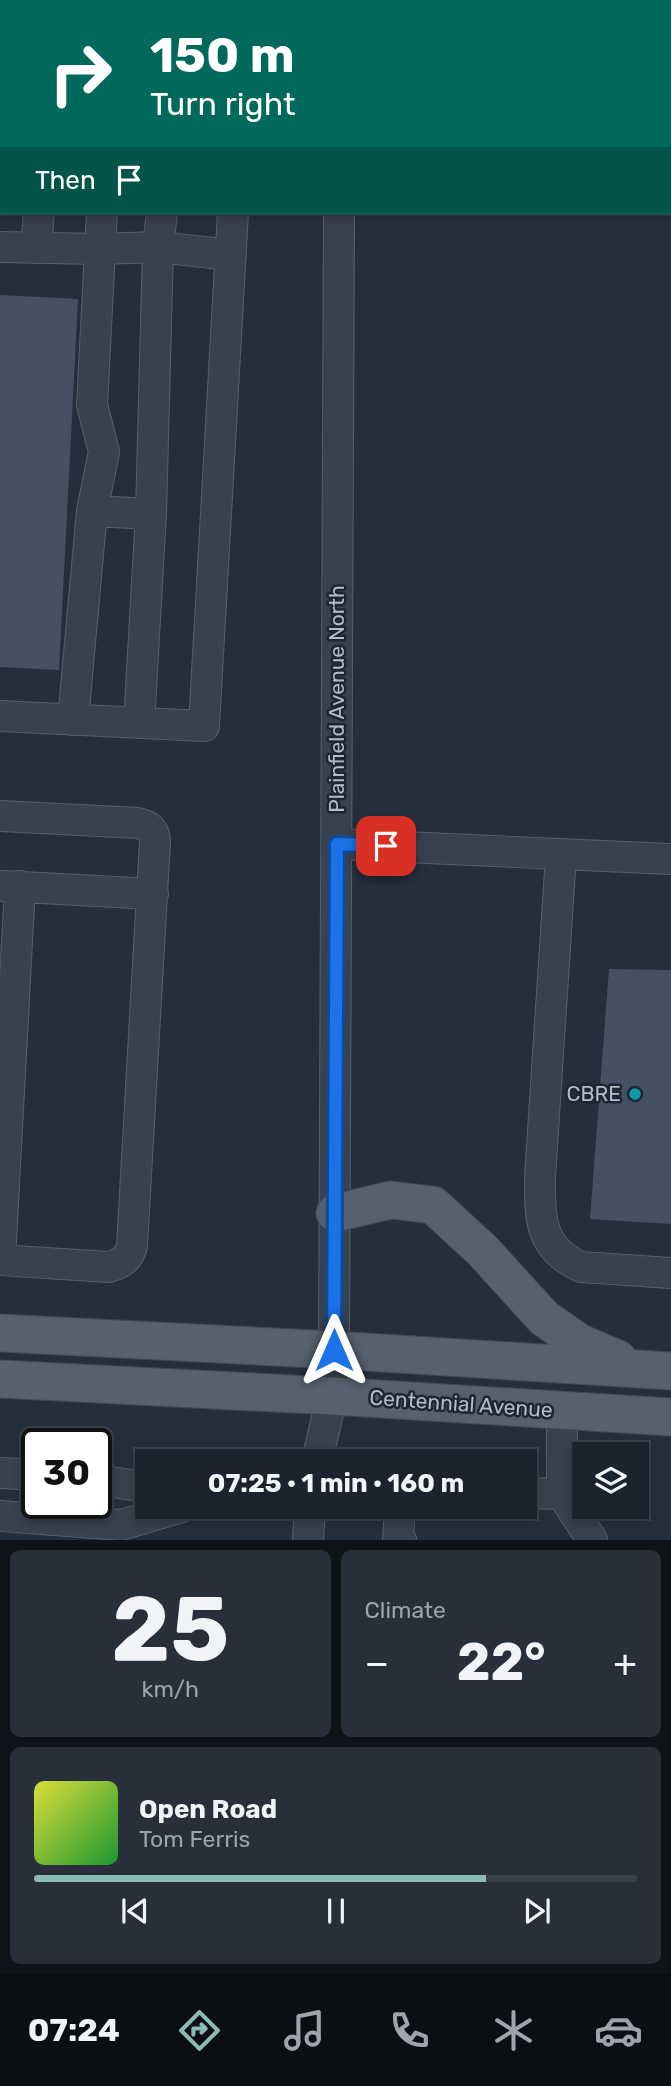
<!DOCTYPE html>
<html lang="en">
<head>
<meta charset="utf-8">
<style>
  :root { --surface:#1b232e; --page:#282f3a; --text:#f1f3f6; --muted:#a0a4aa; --line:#39404a; --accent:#8bbbb9 }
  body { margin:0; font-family:Rubik,sans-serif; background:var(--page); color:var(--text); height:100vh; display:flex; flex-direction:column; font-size:26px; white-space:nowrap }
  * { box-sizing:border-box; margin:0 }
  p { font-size:23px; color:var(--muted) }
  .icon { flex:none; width:38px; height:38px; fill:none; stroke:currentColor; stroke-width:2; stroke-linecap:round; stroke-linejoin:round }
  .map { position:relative; height:1540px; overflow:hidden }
  .details { display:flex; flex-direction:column; gap:10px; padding:10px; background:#0f1319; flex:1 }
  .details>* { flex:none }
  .hud { position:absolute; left:0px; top:0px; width:672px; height:214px; box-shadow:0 4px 10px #0003,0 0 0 2px var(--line); background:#00695c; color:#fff; overflow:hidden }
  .tools { position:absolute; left:572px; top:1442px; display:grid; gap:14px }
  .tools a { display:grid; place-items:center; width:77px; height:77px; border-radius:0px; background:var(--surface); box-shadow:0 4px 10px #0003,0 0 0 2px var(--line); font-size:35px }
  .speed { position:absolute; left:21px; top:1428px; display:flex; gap:14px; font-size:35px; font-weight:700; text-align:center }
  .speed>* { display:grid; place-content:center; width:91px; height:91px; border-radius:50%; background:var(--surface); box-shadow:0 4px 10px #0003,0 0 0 2px var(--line); line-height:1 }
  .speed .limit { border:4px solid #111; border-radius:10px; background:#fff; color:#111 }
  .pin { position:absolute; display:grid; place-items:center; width:60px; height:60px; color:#fff; margin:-30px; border-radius:14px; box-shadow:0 4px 10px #0006 }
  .me { position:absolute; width:77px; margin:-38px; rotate:0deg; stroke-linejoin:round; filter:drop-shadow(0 0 5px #0008) }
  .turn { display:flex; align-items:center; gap:24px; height:147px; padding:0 35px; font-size:32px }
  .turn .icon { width:91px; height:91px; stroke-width:2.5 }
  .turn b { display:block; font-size:49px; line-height:60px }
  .then { display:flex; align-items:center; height:66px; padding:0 35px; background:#0003; gap:14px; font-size:26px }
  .big { font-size:52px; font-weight:700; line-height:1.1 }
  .details .card { flex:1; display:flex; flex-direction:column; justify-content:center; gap:10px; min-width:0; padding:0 24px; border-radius:10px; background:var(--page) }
  .details .dial { align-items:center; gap:0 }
  .dial b { font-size:91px; line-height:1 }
  .song { display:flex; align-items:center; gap:21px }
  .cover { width:84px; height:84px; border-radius:10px; background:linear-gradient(135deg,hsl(60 70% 55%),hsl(130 70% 35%)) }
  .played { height:7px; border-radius:4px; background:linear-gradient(90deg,var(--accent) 75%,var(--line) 75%) }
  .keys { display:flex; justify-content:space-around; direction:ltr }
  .heat { display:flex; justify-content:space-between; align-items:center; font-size:38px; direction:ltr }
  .details .tiles { flex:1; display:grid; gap:10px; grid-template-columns:1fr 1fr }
  .card:last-child { grid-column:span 2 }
  .trip { position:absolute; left:135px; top:1449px; width:402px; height:70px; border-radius:0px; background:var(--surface); box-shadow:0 4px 10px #0003,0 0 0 2px var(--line); font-weight:700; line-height:70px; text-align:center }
  .tab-bar { display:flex; height:112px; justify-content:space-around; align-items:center; background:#0b0e12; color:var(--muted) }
  .tab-bar .icon { width:49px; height:49px }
  .tab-bar .selected { color:var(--accent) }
  .tab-bar b { font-size:32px; color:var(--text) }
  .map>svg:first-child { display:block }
</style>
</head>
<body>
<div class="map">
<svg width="671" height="1540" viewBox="0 0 671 1540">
  <rect width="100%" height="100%" fill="#242f3e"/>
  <path fill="#455162" d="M0,295L78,299L59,670L0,667Z
    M609,969L671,970V1224L590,1219Z"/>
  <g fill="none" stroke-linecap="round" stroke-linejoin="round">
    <g stroke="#565f6c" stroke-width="32">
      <path id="minor" d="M0,45H2
        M670,60H671
        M0,247L99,249L158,247L231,255
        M36,248L39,212
        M92,511L104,452L92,405L102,212
        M0,716L204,726L233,212
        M73,720L92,511L151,514
        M139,723L151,514L158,247L162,212
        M0,816L138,823C149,826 154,829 155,841L132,1246C128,1260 121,1264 108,1267L0,1260
        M337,844L671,859
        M561,855L540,1177C540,1218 539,1248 581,1267L671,1273
        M3,886L153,894
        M0,1259L20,886
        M562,1410V1494L592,1540
        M317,1461L332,1396L334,1350L339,212
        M0,1473L37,1475
        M96,1480L147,1487
        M525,1493L562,1494
        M400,1507L398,1540H401
        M0,1516L121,1525L182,1507
        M308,1540L310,1507"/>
    </g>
    <g stroke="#414a57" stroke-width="39">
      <path id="major" d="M335,1213L391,1200L433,1205L483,1251L544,1318L580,1343L618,1359
        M0,1333L334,1350L671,1371
        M0,1379L332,1396L671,1417"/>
    </g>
    <use href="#minor" stroke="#38414e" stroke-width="30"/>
    <use href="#major" stroke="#56606e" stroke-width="37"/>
  </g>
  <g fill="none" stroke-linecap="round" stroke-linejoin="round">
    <g stroke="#114b97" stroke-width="18">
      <path id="route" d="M334,1350L337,844L386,846"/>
    </g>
    <use href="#route" stroke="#1a73e8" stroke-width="12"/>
  </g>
  <circle fill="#0f9aa8" stroke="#1d2633" stroke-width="2.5" cx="635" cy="1094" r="7"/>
  <g text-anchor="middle" stroke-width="5" stroke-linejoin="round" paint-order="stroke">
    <g font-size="21" fill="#b4bcc9" stroke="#1d2633">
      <text transform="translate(337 699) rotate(-90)" y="7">Plainfield Avenue North</text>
      <text transform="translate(461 1404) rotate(4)" y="7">Centennial Avenue</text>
    </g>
    <g font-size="21" fill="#b4bcc9" stroke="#1d2633" text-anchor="end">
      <text x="621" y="1101">CBRE</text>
    </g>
  </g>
</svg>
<div class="tools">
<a><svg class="icon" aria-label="layers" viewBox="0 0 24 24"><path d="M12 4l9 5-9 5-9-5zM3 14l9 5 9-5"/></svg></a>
</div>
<div class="speed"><div class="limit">30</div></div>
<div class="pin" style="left:386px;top:846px;background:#d93025"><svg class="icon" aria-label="arrive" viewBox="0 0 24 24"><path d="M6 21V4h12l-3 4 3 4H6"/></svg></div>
<svg class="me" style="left:334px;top:1350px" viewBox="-20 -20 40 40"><path d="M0-17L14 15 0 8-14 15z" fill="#1a73e8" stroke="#fff" stroke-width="4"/></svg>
<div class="trip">07:25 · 1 min · 160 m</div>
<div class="hud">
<div class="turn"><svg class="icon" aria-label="right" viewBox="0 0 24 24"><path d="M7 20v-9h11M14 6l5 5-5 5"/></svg><div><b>150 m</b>Turn right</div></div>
<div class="then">Then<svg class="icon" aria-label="arrive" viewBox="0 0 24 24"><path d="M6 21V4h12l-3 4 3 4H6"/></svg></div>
</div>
</div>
<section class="details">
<div class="tiles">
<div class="card dial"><b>25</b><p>km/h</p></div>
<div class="card"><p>Climate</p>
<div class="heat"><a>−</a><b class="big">22°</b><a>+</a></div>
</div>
<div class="card">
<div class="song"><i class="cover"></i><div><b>Open Road</b><p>Tom Ferris</p></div></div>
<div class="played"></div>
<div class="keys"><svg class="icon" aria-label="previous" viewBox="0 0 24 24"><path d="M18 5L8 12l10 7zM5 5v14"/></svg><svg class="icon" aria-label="pause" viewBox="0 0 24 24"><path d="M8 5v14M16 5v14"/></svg><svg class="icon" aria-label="next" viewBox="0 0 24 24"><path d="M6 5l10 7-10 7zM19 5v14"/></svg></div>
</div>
</div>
</section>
<nav class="tab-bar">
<b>07:24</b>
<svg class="icon selected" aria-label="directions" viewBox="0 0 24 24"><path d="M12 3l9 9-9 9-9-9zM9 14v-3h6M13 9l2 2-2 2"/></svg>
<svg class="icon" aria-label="music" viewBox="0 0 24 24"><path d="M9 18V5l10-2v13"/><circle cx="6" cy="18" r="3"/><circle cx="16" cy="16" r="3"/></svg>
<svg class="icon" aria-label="phone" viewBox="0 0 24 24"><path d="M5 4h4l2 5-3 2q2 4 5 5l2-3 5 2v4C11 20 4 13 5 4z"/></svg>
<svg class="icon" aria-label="climate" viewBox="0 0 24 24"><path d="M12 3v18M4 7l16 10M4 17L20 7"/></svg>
<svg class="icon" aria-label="car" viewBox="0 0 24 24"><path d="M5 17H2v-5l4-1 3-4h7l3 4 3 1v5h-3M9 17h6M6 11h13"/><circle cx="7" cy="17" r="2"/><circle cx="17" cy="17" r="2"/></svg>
</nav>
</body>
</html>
